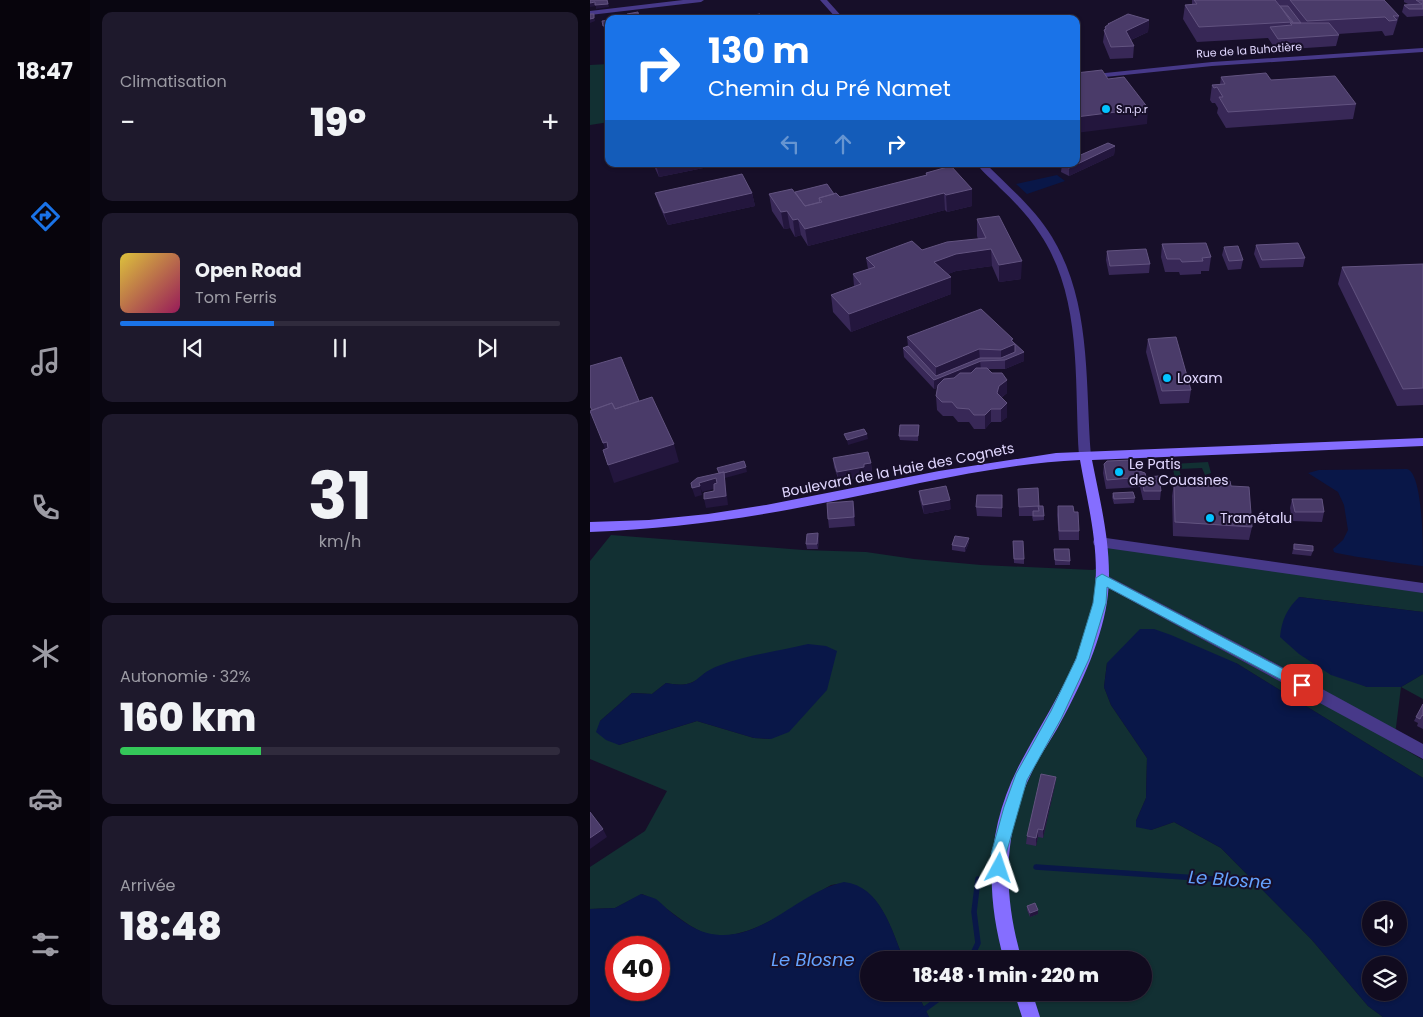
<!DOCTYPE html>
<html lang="fr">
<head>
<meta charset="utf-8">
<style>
  :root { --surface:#110b1f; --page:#1e192c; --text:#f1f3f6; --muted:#9c9ba4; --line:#302b3d; --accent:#1a73e8 }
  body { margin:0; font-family:Poppins,sans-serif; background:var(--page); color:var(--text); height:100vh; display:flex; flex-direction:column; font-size:19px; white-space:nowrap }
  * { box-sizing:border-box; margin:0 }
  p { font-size:16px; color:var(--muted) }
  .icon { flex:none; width:28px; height:28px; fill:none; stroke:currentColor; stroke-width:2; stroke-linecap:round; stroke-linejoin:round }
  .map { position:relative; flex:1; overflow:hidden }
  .details { display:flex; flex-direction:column; gap:12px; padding:12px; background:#090611; width:500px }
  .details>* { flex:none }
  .top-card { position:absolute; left:15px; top:15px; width:475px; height:152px; border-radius:10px; box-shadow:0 1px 4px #0004,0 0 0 1px var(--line); background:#1a73e8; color:#fff; overflow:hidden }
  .controls { position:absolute; left:772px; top:901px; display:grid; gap:10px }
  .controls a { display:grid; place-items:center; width:45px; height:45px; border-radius:50%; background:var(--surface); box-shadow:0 1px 4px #0004,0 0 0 1px var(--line); font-size:25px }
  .speed { position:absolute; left:15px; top:936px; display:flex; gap:10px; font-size:25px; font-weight:700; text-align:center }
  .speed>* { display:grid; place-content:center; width:65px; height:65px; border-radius:50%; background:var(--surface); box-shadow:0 1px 4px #0004,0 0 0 1px var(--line); line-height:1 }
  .speed .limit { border:8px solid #d22; background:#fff; color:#111 }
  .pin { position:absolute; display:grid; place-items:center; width:42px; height:42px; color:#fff; margin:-21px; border-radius:10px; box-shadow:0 2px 8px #0006 }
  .me { position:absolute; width:55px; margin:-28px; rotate:5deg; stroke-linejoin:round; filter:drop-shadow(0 0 4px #0008) }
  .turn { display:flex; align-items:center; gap:18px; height:105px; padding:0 20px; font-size:22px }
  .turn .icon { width:65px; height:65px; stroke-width:2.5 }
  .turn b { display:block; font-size:35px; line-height:42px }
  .lanes { display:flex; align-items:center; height:48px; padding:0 20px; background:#0003; justify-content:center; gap:25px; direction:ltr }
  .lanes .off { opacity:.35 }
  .big { font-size:38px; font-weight:800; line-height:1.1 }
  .details .tile { flex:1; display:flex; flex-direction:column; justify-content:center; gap:8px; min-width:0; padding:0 18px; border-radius:10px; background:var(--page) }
  .details .dial { align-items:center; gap:0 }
  .dial b { font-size:65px; line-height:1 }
  .song { display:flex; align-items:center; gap:15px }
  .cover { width:60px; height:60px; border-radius:8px; background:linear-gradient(135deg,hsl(50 70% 55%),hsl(330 70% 35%)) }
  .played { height:5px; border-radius:2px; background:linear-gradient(90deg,var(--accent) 35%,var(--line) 35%) }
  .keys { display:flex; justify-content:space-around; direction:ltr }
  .heat { display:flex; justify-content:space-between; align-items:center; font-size:28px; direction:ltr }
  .charge { height:8px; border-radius:4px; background:linear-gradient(90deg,#34c759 32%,var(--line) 0) }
  .trip { position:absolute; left:270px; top:951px; width:292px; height:50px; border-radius:25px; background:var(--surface); box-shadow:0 1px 4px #0004,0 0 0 1px var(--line); font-weight:800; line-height:50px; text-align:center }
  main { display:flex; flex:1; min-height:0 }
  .tabs { display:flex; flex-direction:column; width:90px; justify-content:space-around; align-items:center; background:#07040c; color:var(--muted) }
  .tabs .icon { width:35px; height:35px }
  .tabs .active { color:var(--accent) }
  .tabs b { font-size:22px; color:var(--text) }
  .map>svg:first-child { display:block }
</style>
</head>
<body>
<main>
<nav class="tabs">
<b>18:47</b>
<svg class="icon active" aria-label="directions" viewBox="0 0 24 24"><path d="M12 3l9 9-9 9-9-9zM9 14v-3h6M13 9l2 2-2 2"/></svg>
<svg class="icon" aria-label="music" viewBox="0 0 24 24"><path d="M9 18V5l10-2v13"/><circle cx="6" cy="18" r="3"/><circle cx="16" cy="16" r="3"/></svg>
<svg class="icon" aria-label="phone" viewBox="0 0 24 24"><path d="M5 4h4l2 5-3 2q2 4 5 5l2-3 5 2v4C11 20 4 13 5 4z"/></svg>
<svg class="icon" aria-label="climate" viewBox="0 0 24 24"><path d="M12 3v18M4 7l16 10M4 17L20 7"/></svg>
<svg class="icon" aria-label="car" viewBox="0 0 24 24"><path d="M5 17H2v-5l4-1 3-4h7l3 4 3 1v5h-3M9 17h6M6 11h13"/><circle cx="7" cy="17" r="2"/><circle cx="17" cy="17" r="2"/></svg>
<svg class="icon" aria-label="filters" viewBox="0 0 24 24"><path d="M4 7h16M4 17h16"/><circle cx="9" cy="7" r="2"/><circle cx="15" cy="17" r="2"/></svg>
</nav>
<section class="details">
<div class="tile"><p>Climatisation</p>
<div class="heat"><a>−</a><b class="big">19°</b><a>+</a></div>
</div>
<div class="tile">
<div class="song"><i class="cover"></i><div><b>Open Road</b><p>Tom Ferris</p></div></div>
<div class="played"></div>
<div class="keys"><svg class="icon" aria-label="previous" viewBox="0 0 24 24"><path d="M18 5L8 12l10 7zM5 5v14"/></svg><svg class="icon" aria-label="pause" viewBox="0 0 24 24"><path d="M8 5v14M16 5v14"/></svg><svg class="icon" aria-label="next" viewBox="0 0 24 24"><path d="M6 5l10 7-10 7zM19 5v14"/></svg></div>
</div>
<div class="tile dial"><b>31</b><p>km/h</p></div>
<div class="tile"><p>Autonomie · 32%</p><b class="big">160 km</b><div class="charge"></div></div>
<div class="tile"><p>Arrivée</p><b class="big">18:48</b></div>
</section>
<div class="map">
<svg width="833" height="1017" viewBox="0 0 833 1017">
  <rect width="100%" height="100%" fill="#170f29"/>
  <path fill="#123033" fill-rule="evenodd" d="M19,64V122L0,125V65Z
    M618,462L621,473L615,475L612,468L589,469L593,484H586L582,464Z
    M21,535L213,550L276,552L324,559L391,565L503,570L517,563L516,545L833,585V612L709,597L761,680L777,687H811L833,674V699L811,687L804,743L833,760V778L646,663H517L514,687L521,705L557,758L556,798L546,821L561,830L584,822L631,848L722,940L778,1006L793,1017H339L327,993L554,992V960H314C300,926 287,875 241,885C205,905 146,953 106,929C86,918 72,902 52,894L25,908L0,909V867L55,831L77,791L0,759V561ZM115,673L181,739L164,738L107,721L29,745L10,721L42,693L62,694L76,683C93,686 102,686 115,673Z"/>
  <path fill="#091748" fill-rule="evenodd" d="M467,175L475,181L437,194L426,184Z
    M817,469C833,473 833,546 833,566C823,565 749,555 744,552L743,549L753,540L758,530L754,505L748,492L718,473L729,470Z
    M709,597L833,612V674L811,687H777L741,675L709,654L690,637C692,619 697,609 709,597Z
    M550,629H564L581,635L646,663L833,778V1017H793L778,1006L722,940L631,848L584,822L561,830L546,827V821L556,798L557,758L521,705L514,687L517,663ZM781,910H809V938H781ZM781,965H809V992H781Z
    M218,644L236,646L247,651L237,690L199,732L181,739L164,738L107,721L29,745L16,740L6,732L10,721L42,693L62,694L76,683C111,689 102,676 128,666C156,655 189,651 218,644Z
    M254,882C291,886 302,931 314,960H279V992L327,993L339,1017H0V909L25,908L51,894C56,896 62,897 66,899C70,902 74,906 77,909C88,918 104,930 117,933C170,946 205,893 254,882ZM26,948H69V990H26Z"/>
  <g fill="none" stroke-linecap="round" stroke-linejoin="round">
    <path stroke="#091748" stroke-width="5.5" d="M446,867L667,882
      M380,960L388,943L384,912L388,879
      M324,1017L358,992"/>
    <path fill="#473989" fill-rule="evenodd" d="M93,0H114L111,2L0,15V11Z
      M230,0H237L254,19H247Z
      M833,48V52L622,66L486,80V76L622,62Z
      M387,164H396C419,187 445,209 462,237C502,303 495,382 501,456L499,459H491L489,456C484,382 493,298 450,234C439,217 425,202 410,188C403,180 393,173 387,164Z
      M509,537L833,583V593L509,547L504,545L503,542L504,539Z
      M512,573L668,654L833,744V759L507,582L505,578L507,574Z"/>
    <path fill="#856eff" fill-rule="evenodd" d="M833,438V446L502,460C511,506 524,555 517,602C510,646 488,691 467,729C459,743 449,757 442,772C412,833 413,896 432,960H414C394,888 397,824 433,758C460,708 493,660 503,603C512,556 498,506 490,460C403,464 317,487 233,503C155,519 79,529 0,532V522L59,520L118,514L176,505L349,471L466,453Z
      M424,992H442L450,1017H432Z"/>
  </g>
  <path fill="#382857" d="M602,0H794L809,16L803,35L795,36L792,31L748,34L749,35L746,46L686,50L678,38L607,42L593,19L595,5L602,4Z
    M814,0H833V16L817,17L812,12L814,5L818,4L814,2Z
    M559,20L558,32L541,40L544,46L543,58L520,59L513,42L515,27L518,25V24Z
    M631,77L681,80L766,104L763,119L636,128L627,113L628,108L625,103H622L620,100L622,85L630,84Z
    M525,146L524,155L479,176L471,172L472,164Z
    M63,164H133L69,177Z
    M336,173L382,189V206L357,212L355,210L218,246L211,235L205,237L200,228L194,229L182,211L179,194L205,192L244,194L250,197L336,176Z
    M65,193H162L165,206L78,225L69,205Z
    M387,219L431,279L409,282L402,266L366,271L358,274L361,277V294L261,332L243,312L241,295L264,286L263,274L278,269L276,258L332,250L388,239L387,236Z
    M572,244L621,257L619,271H611V274L590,275L589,272H575L571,257Z
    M666,245L715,258L713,267L670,268L664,254Z
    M634,247L653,260L651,269L638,270L632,255Z
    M517,251L560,264L559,273L519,275L516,260Z
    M833,264V405L807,406L748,284L752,267Z
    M317,337L423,339V342L434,352V361L415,369H398L402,373L417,380V393L411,398L417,417L411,422H401L395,429H384L379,422H368L363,416H353L347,410L346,396L347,388L344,389L314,357L313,348L318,346Z
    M558,339L601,390L599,403L570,404L556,352Z
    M329,425L328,441L310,440L309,436Z
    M243,458L281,463L282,472L275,473L276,476L249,481L244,467Z
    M514,464L544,469L556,477L571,491L570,500H553L550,487L516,489L513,473Z
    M612,479L641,486L662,527L659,540L583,536L582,496L584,483L611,484Z
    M428,489L449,506L454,516V520L443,521L442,516H429Z
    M329,491L361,509L334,514L330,500Z
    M523,493L545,498L544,503L524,504L522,497Z
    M412,495V517L387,516L386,507Z
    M702,499L734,512L732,522L702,521L700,508Z
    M263,501L265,526L239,528L238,519Z
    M468,506L483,510L489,531V540H469L467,515Z
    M228,533L229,538L228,549H217L216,544Z
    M423,541L434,559V564L424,563Z
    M379,542L375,552L362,550V545Z
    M704,544L723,551L721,556L702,554Z
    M464,549L480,561V565H465Z
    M833,704V729L827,726L828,723L824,721Z
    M466,777L465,785L453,838L448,837L446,846L436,844L437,836Z
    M437,906L448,910V914L440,917L437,910Z"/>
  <path fill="#23163d" d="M18,0L19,7L6,9V6L0,7V3Z
    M4,14L5,21L0,23V19Z
    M172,16V19H166V18Z
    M559,20L558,32L536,42V31Z
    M19,24V33L15,34L13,26Z
    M558,108L557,124L486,133V117Z
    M525,146L524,155L479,176V168Z
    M66,164H133L69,177Z
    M382,189V206L357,212L356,195Z
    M162,193L165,206L78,225L74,213Z
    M354,193L355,210L218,246L215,229Z
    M197,211L200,228L194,229L191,212Z
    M208,219L211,235L205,237L203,220Z
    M401,249L402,266L366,271L345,279L344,262L366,254Z
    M432,261L431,279L409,282V265Z
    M361,277V294L261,332L259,314Z
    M423,339V345L425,344L434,352V361L415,369V360H411V350L421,340Z
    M389,349L391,370L344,389V380L346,379V367Z
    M417,380V393L409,399L407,393L409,386Z
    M417,403V417L411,422V409Z
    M401,409V422L395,429V415Z
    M277,434L278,439L258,445L257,440Z
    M17,442L23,460L19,461L13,443Z
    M84,444L89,462L24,483L18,465Z
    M281,463L282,472L275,473L276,476L249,481L247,472Z
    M156,467L157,472L135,478L138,505L116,508L114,499L136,496L129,475Z
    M126,478L128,488L112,492L109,483Z
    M110,486L112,495L105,497L102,488Z
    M360,500L361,509L334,514L333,505Z
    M263,501L265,510V526L264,517Z
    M228,533L229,538L228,549L227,544Z
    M379,538V542L375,552V547Z
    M466,777L465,785L453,838V830Z
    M13,829L17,837L0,849V838Z
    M448,829V837L446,846V838Z
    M448,910V914L440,917V913Z"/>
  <path fill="#4a3b69" stroke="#625380" d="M0,0H17L18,4L5,5V2L0,3Z
    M604,0H685L703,22L609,27L595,5L607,4Z
    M700,0H794L809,16H803L807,20L799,21L795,17L717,21Z
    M826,0H833V9H819L814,5L832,4Z
    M690,6H698L711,23H702Z
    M48,12L49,19H32L37,18V14Z
    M0,14H4V18L0,19Z
    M170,14L172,16L166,18L164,15Z
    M538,14L559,20L536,31L544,46L521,47L514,30L516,29L515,27L519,24H518Z
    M19,20V25L13,26L12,21Z
    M700,23H739L749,35L688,39L680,27L702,25Z
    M512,70L518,79L534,77L558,108L486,117V73Z
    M676,73L681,80L745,76L766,104L638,112L629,97H633L627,87L624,88L622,85L635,84L631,77Z
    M518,143L525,146L479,168L472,164H486V157Z
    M361,166L382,189L356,195L354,193L215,229L208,219L203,220L197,211L191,212L179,194L202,189L215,206L232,202L229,198L246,193L250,197L337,175L336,173Z
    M152,174L162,193L74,213L65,193Z
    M237,184L244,194L229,198L230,202L215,206L205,192Z
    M409,216L432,261L409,265L401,249L366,254L344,262L361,277L259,314L241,295L271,284L263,274L285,267L276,258L322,241L332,250L357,242L396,238L387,219Z
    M616,243L621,257L612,258L613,261L592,262L590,259H577L572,244Z
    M708,243L715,258L672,260L666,245Z
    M648,246L653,260L639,261L634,247Z
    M556,249L560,264L520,266L517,251Z
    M833,264V388L813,389L752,267Z
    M391,309L423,339L421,340L425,344L411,350L389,349L346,367L317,337Z
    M586,337L601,390L572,391L558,339Z
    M423,342L434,352L415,360L391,361L344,380L313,348L318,346L346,376L390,358H411L425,352V344Z
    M31,357L49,401L25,409L22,403L2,410L0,406V366Z
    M386,368H397L402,373H412L417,380L409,386L407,393L417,403L411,409H401L395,415H384L379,409L367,408L362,402H352L346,396L348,385L354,379L364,378L370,373H381Z
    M62,397L84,444L18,465L13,450L18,448L17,442L13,443L0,411L22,403L25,409Z
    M310,425H329L328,436H309Z
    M274,429L277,434L257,440L254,434Z
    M278,452L281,463L274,464V467L247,472L243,458Z
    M542,460L544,469L555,473L556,477L569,476L571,491H554L552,477L517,480L514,464L517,461Z
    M154,461L156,467L134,473V472L129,473L127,468Z
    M134,472L136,496L114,499V493L124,491V484L127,483L126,478L109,483L110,486L102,488L101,483L107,478Z
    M612,479L640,481L641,486L659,487L662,527L585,522L584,483L612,484Z
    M356,486L360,500L333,505L329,491Z
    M448,488L449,506L429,507L428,489Z
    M543,492L545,498L524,499L523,493Z
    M387,495H412V508L386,507Z
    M702,499H732L734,512H705Z
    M263,501L264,517L238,519L237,503Z
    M448,506H453L454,516H443V511H449Z
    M468,506H483L484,512H488L489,531H469Z
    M228,533L227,544H216L217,534Z
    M365,536L379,538L375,547L362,545Z
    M423,541H433L434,559H424Z
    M704,544L723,546V551L704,549Z
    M464,549H479L480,561L465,560Z
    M833,704V716L832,715L830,719L826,717Z
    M451,774L466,777L453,830L448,829L446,838L437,836Z
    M0,812L13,829L0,838Z
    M445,903L448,910L440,913L437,906Z"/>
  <path fill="#4fc3f7" stroke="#337fa1" d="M512,574L716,681L718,685L712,690L707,688L517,587L516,603L499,659L471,719L437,780L416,854L414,873L409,875L403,873L401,854L414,807L426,774L461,711L486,659L503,603L506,578Z"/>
  <g fill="#03c3ff" stroke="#170f29" stroke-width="2">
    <circle cx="516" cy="109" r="5"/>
    <circle cx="577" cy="378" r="5"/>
    <circle cx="529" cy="472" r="5"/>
    <circle cx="620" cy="518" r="5"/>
  </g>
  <g text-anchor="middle" stroke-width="4" stroke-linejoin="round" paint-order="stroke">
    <g font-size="11" fill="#e1d7ff" stroke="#170f29">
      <text transform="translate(659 50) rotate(-4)" y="4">Rue de la Buhotière</text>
    </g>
    <g font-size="11" fill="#e1d7ff" stroke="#170f29" text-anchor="start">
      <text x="526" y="113">S.n.p.r</text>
    </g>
    <g font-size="14" fill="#e1d7ff" stroke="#170f29" text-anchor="start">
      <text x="587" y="383">Loxam</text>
      <text x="539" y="469">Le Patis<tspan x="539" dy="16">des Couasnes</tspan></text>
      <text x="630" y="523">Tramétalu</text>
    </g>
    <g font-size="14" fill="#e1d7ff" stroke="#170f29">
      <text transform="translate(308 470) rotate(-11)" y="5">Boulevard de la Haie des Cognets</text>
    </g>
    <g font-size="18" font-style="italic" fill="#65a3ff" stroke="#170f29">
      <text transform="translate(640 880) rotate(4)" y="6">Le Blosne</text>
      <text x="223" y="966">Le Blosne</text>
    </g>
  </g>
</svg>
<div class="controls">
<a><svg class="icon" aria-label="sound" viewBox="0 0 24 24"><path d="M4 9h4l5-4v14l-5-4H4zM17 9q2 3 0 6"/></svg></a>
<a><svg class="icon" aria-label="layers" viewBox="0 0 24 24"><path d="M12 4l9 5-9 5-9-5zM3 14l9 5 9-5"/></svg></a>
</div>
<div class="speed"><div class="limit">40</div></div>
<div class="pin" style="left:712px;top:685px;background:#d93025"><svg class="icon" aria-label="arrive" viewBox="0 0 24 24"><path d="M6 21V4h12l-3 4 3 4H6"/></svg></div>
<svg class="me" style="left:409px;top:868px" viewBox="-20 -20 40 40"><path d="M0-17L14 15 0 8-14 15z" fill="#4fc3f7" stroke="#fff" stroke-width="4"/></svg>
<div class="trip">18:48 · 1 min · 220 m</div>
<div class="top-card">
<div class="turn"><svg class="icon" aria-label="right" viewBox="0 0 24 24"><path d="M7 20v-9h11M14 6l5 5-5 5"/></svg><div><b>130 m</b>Chemin du Pré Namet</div></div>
<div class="lanes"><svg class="icon off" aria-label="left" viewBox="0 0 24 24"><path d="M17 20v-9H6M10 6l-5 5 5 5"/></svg><svg class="icon off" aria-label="ahead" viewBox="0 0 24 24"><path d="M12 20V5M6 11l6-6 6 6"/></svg><svg class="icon" aria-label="right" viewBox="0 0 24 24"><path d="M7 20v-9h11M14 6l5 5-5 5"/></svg></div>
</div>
</div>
</main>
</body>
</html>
